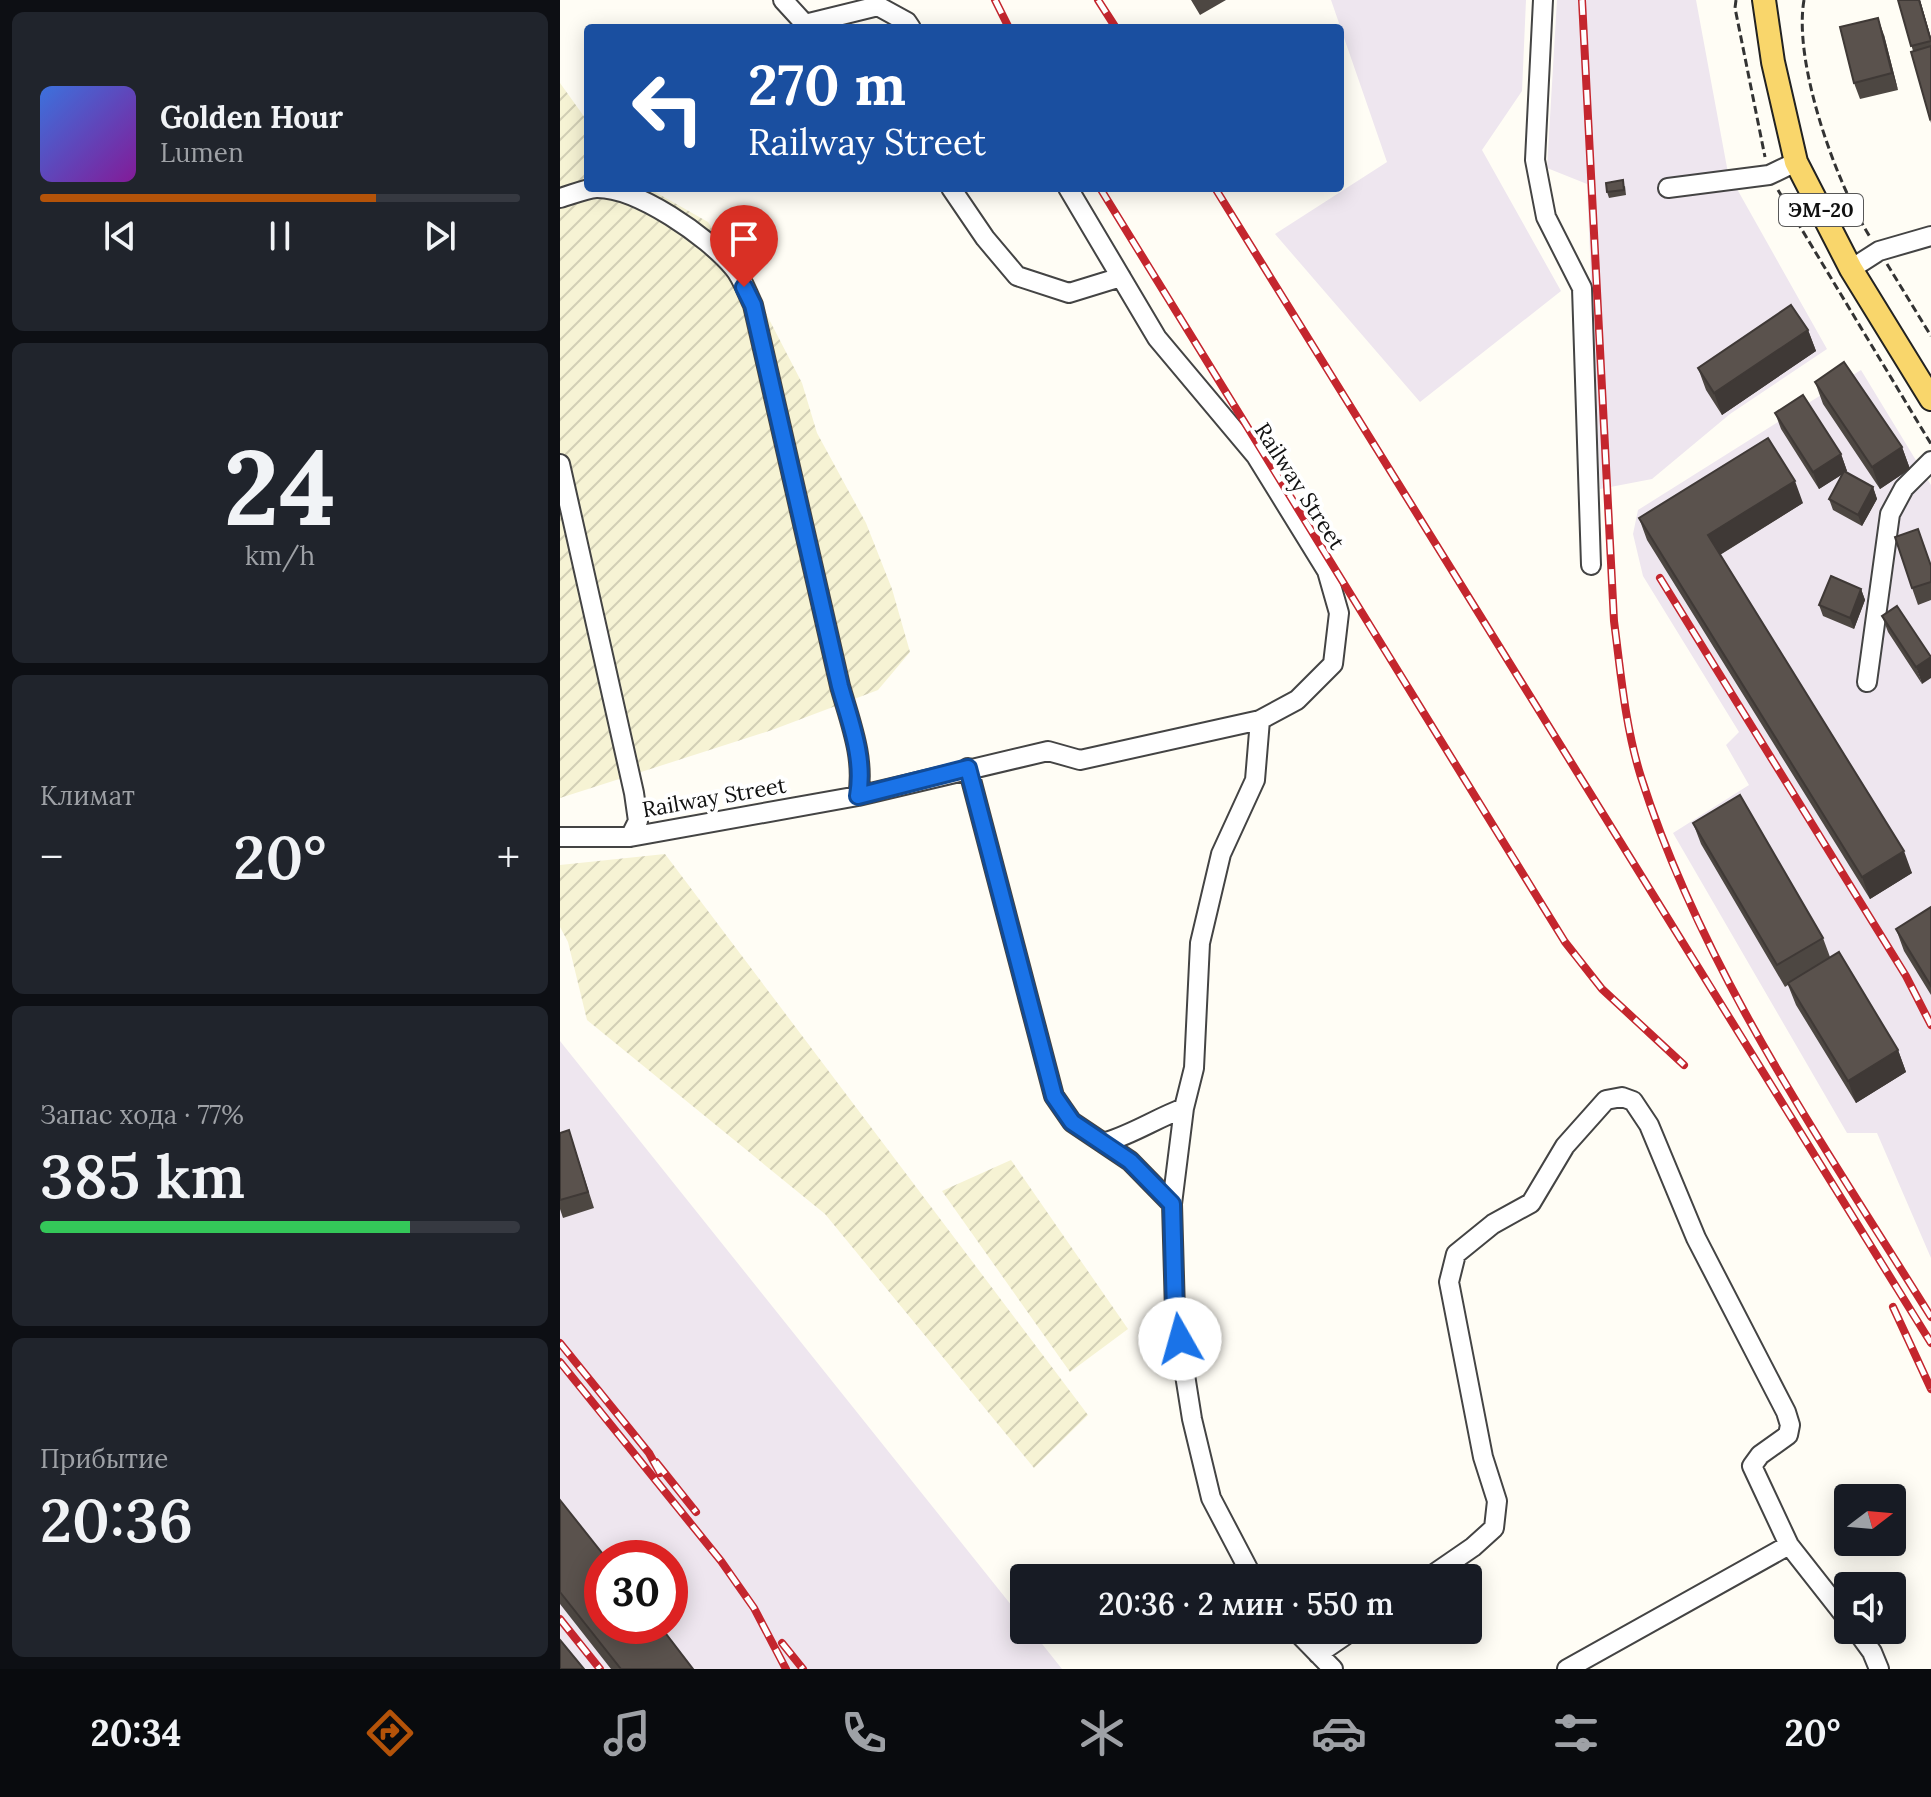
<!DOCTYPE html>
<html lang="ru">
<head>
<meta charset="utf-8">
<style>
  :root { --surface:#171b24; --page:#20242c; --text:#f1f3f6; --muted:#9ea1a6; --line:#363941; --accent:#b45309 }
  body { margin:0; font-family:Lora,serif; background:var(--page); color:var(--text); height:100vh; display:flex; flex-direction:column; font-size:30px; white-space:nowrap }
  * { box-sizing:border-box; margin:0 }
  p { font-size:26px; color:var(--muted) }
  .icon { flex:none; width:44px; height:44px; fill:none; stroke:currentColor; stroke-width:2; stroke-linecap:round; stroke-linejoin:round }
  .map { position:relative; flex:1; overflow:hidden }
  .panel { display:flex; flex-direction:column; gap:12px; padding:12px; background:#0d0f14; width:560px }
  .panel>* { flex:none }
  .hud { position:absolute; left:24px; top:24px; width:760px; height:168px; border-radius:8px; box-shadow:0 4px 20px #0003; background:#1a4fa0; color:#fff; overflow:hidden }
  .needle { width:52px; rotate:74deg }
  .buttons { position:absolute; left:1274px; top:1484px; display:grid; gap:16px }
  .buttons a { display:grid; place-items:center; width:72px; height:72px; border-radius:8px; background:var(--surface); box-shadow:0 4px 20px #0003; font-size:40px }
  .speed { position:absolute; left:24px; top:1540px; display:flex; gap:16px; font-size:40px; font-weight:700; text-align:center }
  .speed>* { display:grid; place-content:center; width:104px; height:104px; border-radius:50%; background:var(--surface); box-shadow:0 4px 20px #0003; line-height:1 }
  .speed .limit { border:12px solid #d22; background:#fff; color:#111 }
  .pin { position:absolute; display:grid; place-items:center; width:68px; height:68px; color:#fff; margin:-82px -34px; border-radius:50% 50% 50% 0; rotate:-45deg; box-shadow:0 0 8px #0007 }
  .pin .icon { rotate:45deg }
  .me { position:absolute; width:88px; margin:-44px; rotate:353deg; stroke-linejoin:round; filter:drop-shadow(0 0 6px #0008) }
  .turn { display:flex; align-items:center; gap:28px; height:168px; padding:0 32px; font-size:36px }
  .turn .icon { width:104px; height:104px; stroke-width:2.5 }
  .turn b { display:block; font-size:56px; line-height:68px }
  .big { font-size:60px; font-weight:600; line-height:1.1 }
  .panel .widget { flex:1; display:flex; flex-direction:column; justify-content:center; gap:12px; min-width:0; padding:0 28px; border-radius:12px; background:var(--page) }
  .panel .dial { align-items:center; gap:0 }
  .dial b { font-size:104px; line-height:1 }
  .song { display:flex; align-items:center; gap:24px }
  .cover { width:96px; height:96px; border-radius:12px; background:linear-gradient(135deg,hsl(220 70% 55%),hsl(290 70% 35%)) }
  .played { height:8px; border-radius:4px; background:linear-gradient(90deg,var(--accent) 70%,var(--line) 70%) }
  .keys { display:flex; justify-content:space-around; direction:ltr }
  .heat { display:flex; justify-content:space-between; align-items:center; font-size:44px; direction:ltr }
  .charge { height:12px; border-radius:6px; background:linear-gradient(90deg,#34c759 77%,var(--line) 0) }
  .trip { position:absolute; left:450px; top:1564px; width:472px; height:80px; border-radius:8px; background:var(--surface); box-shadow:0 4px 20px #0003; font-weight:600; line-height:80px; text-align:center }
  .tabs { display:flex; height:128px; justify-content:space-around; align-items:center; background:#090b0e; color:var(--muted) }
  .tabs .icon { width:56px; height:56px }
  .tabs .on { color:var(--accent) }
  .tabs b { font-size:36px; color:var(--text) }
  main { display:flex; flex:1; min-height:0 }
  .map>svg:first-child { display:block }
</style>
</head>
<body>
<main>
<section class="panel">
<div class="widget">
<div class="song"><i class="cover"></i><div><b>Golden Hour</b><p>Lumen</p></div></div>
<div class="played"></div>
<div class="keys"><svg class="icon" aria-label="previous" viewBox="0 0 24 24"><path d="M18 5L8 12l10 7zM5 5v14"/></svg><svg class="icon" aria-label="pause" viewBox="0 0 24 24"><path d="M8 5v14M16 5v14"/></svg><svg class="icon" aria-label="next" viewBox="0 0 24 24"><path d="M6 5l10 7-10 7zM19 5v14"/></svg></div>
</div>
<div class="widget dial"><b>24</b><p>km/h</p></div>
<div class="widget"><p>Климат</p>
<div class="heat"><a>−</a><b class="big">20°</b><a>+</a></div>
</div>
<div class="widget"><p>Запас хода · 77%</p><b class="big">385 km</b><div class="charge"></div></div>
<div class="widget"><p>Прибытие</p><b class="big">20:36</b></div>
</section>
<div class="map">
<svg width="1371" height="1669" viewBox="0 0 1371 1669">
  <defs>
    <pattern id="farmland-furrows" width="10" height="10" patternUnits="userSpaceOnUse" patternTransform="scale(2)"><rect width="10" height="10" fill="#f6f3d4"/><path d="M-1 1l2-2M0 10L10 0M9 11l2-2" fill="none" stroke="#d2cfb5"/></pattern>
  </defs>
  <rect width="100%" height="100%" fill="#fffdf5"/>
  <path fill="#eee6ef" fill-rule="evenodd" d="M771,0H966L962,91L922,150L1001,291L860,402L715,234L827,162Z
    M997,0H1136L1168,173L1267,349L1170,414L1092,479L1040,489L1027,184L987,168Z
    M1301,370L1371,485V1258L1317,1133H1287L1113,833L1189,785L1166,745L1179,732L1083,576L1073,534L1078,510Z
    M0,1041L464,1621V1630H471L502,1669H0ZM42,1558H110V1626H42Z"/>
  <path fill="url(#farmland-furrows)" d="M0,83L28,122V188H88L148,222L199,300L242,383L257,433L306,523L332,589L350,652L318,690L212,730L0,798Z
    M105,854L528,1415L474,1468L265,1214L27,1020L8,942L0,927V865Z
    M451,1160L568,1329L510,1372L382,1191Z"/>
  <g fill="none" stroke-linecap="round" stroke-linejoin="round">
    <g stroke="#444" stroke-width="22">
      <path id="minor" d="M223,0L245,24L318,6L347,22L351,28
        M983,0L975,160L986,217L1022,288L1031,565
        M391,188L425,238L457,276L509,293L561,277
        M1108,188L1209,175L1236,162
        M0,198C11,195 25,189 36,188C77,187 148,237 173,267C182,277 187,293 193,305L280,686C290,722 305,758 298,796
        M1291,269L1319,251L1371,236
        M0,464L74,793L78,821L70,837
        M1307,682L1330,514L1344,488L1371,461
        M408,768L494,1096L512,1122L570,1161L612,1204
        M0,837H70L298,796L488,751L520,760L700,720L737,700L773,664L779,613L767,571L696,456L597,338L508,188
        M546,1142C573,1134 597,1118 624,1108
        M693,1578L651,1498L632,1419L615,1312L612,1204L624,1108L634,1068L640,943L661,854L695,780L700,720
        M868,1578L913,1547L934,1528L937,1501L923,1457L889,1282L896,1254L933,1224L971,1203L1005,1146L1046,1100L1062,1097L1073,1101L1089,1125L1136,1238L1226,1412L1230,1425L1228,1435L1200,1455L1192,1466L1229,1545
        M735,1630L773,1669
        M1296,1630L1312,1652L1319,1669
        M758,1654L793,1630
        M1007,1669L1229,1545L1288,1620"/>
    </g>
    <g stroke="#222" stroke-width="26">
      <path id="major" d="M1204,0L1213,62L1236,162L1291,269L1371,399"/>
    </g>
    <path stroke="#333" stroke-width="3" stroke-dasharray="8 4" stroke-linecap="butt" d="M1176,0L1175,8L1205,157
      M1244,0C1233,63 1276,183 1310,237
      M1218,190L1371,444
      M1327,264L1371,336"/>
    <use href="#minor" stroke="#fff" stroke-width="18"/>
    <use href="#major" stroke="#f9d66b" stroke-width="22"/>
    <g stroke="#c4262e" stroke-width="8">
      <path id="rail" d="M435,0L449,28
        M538,0L556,28
        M1022,0L1054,621C1061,674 1065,726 1081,777C1143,972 1264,1145 1371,1317
        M540,188L1005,942L1042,989L1124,1065
        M655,188L1371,1343
        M1100,578L1346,976L1371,1025
        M1333,1307L1371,1389
        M0,1343L89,1453L100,1473
        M0,1362L161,1561L194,1608L226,1669
        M96,1462L136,1512
        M0,1619L40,1669
        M222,1643L243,1669"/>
    </g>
    <use href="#rail" stroke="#fff" stroke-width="5" stroke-dasharray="15" stroke-linecap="butt"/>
  </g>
  <path fill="#4d4742" d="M631,0H666L640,15Z
    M1338,0H1360L1371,38V123L1351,52L1353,51Z
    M1324,35L1338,90L1300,99L1294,83Z
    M1065,186L1066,195L1049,198L1047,192Z
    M1248,330L1256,351L1162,415L1146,390L1138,368Z
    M1255,382L1342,447L1350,469L1320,489L1263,404Z
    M1215,413L1281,454L1287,471L1285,472L1313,487L1317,499L1302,526L1273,510L1269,499L1283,474L1259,489L1221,429Z
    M1243,503L1160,555L1352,873L1310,899L1087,540L1079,518Z
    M1358,529L1371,566V600L1358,605L1352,588Z
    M1301,589L1305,600L1294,629L1263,616L1259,605Z
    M1337,606L1362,684L1328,632L1322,616Z
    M1133,823L1263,938L1270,957L1338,1050L1346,1072L1296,1103L1236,1005L1228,985L1225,987L1141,844Z
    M1371,907V995L1344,951L1336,929Z
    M9,1130L34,1208L3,1218L0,1209V1133Z
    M0,1500L133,1669H51L0,1604Z"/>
  <path fill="#3f3936" d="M1359,0H1360L1371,38V42Z
    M1318,18L1324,35L1338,90L1332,73Z
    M1248,330L1256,351L1162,415L1154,393Z
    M1342,447L1350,469L1320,489L1312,467Z
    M1281,454L1287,471L1259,489L1253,472Z
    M1235,481L1243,503L1156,557L1148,535Z
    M1313,487L1317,499L1302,526L1298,515Z
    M1301,589L1305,600L1294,629L1290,618Z
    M1371,657V678L1362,684L1356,667Z
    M1344,851L1352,873L1310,899L1302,877Z
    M1338,1050L1346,1072L1296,1103L1288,1081Z"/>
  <path fill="#5a524d" stroke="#3f3936" stroke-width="2" d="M1338,0H1359L1371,41L1351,46Z
    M1318,18L1332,73L1294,83L1280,27Z
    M1371,46V118L1370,119L1351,52Z
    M1063,180L1064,190L1047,192L1046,183Z
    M1231,305L1248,330L1154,393L1138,368Z
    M1284,362L1342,447L1312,467L1255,382Z
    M1243,395L1281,454L1253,472L1215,413Z
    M1208,438L1235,481L1148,535L1344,851L1302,877L1079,518Z
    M1284,471L1313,487L1298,515L1269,499Z
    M1358,529L1371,566V582L1352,588L1335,537Z
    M1271,576L1301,589L1290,618L1259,605Z
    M1337,606L1371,657L1356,667L1322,616Z
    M1180,795L1263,938L1217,965L1133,823Z
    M1371,907V986L1336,929Z
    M1279,952L1338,1050L1288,1081L1228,983Z
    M9,1130L28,1192L0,1200V1133Z
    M0,1500L46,1558H42V1626H100L133,1669H61L0,1592Z
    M0,1640L24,1669H0Z"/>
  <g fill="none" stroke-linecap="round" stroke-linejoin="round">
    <g stroke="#114b97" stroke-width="20">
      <path id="route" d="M184,287L193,305L280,686C290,722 305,758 298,796L408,768L494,1096L512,1122L570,1161L612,1204L615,1312L620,1339"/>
    </g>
    <use href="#route" stroke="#1a73e8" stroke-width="14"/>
  </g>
  <g text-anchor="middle" stroke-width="8" stroke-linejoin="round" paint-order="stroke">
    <rect fill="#fff" stroke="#585858" stroke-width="2" x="1219" y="194" width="84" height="32" rx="6"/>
    <g font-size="20" font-weight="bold" fill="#111">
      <text x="1261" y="217">ЭМ-20</text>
    </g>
    <g font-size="22" fill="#111" stroke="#fff">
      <text transform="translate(740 486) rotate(57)" y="8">Railway Street</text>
      <text transform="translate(154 797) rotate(-10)" y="8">Railway Street</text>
    </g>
  </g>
</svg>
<div class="buttons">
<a><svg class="needle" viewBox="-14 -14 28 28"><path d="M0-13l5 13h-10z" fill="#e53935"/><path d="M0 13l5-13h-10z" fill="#9ea1a6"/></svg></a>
<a><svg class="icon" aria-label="sound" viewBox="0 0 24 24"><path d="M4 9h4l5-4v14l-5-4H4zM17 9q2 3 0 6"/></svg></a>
</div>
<div class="speed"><div class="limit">30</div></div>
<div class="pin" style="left:184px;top:287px;background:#d93025"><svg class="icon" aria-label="arrive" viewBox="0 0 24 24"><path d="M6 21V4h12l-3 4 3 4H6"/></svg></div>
<svg class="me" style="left:620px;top:1339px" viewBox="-20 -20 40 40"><circle r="19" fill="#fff"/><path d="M0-13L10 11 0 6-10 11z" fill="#1a73e8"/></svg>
<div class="trip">20:36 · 2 мин · 550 m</div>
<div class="hud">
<div class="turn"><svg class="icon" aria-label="left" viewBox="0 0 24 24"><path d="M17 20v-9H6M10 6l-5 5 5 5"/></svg><div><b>270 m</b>Railway Street</div></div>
</div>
</div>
</main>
<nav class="tabs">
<b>20:34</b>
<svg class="icon on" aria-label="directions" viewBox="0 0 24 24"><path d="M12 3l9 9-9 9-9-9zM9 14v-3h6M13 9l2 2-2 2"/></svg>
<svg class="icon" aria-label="music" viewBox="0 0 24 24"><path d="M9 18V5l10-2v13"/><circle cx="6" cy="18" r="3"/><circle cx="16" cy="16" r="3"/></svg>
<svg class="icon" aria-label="phone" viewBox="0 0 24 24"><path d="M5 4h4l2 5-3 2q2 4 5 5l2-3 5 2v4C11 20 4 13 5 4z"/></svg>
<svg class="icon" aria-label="climate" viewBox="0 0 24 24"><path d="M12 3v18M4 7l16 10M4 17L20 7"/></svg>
<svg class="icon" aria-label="car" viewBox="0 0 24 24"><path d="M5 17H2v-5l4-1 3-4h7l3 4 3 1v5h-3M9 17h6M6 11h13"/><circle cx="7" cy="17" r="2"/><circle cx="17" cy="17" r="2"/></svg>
<svg class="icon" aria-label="filters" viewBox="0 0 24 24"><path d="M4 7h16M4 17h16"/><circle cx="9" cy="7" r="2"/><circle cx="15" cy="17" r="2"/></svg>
<b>20°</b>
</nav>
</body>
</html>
